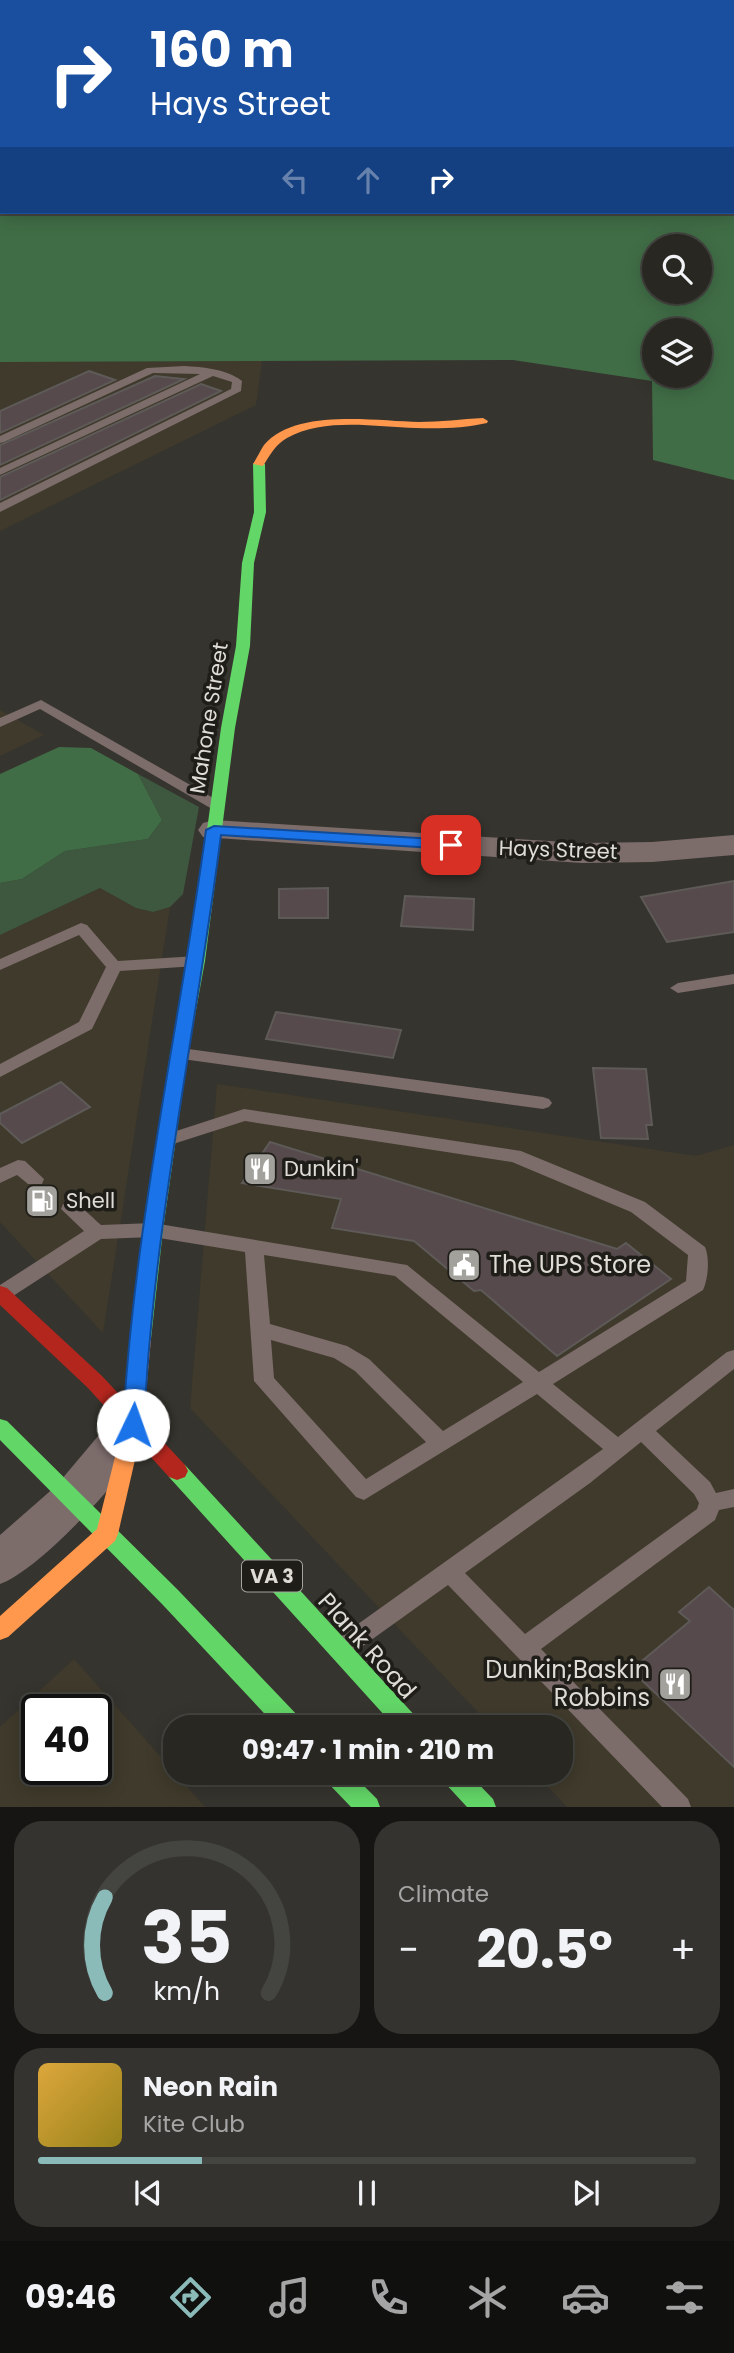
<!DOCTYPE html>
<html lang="en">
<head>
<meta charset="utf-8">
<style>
  :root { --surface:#282722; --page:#34332f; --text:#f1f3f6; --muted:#a5a5a5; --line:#444440; --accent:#8bbbb9 }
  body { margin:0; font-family:Poppins,sans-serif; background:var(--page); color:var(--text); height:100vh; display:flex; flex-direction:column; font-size:26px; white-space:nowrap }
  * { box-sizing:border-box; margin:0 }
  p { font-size:23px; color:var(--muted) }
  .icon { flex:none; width:38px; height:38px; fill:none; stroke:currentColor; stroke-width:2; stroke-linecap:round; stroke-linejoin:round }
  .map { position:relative; height:1807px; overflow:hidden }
  .sheet { display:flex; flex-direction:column; gap:14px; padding:14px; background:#161513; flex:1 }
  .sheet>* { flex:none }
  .top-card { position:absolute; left:0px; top:0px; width:735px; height:214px; box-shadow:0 4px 18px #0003,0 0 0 2px var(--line); background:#1a4fa0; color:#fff; overflow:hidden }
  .tools { position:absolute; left:642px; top:234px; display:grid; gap:14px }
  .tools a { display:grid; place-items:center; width:70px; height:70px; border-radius:50%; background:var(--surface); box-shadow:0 4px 18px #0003,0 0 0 2px var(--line); font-size:35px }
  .speed { position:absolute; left:21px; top:1694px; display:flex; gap:14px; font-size:35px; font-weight:700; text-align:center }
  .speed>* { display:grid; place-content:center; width:91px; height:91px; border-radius:50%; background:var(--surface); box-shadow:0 4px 18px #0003,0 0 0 2px var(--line); line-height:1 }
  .speed .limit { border:4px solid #111; border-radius:10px; background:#fff; color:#111 }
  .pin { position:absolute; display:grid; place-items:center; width:60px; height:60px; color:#fff; margin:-30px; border-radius:14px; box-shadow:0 4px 10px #0006 }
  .me { position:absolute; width:77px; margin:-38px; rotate:3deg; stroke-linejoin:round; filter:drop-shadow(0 0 5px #0008) }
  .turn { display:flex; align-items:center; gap:24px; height:147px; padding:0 35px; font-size:32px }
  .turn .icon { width:91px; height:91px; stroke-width:2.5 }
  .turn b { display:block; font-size:49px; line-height:60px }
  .lanes { display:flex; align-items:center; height:66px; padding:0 35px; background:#0003; justify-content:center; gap:35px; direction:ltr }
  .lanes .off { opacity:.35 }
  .big { font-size:52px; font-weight:700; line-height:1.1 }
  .sheet .tile { flex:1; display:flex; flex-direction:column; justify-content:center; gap:10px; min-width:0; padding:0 24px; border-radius:28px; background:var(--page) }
  .sheet .dial { align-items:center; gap:0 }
  .dial svg { height:182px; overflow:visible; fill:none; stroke:var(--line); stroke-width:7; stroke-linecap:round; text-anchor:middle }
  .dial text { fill:var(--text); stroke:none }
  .song { display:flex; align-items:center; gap:21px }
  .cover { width:84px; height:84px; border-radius:10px; background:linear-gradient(135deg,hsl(40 70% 55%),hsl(50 70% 35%)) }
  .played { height:7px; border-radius:4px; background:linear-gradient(90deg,var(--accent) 25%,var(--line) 25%) }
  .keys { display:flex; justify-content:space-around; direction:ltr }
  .heat { display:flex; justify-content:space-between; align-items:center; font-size:38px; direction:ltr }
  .sheet .tiles { flex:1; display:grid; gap:14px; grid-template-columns:1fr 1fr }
  .tile:last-child { grid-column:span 2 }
  .trip { position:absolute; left:163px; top:1715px; width:410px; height:70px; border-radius:28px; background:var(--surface); box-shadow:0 4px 18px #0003,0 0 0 2px var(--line); font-weight:700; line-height:70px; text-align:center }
  .menu { display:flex; height:112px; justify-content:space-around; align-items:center; background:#10100e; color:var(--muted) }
  .menu .icon { width:49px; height:49px }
  .menu .current { color:var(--accent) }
  .menu b { font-size:32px; color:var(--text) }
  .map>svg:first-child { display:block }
</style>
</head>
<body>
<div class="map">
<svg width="734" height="1807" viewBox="0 0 734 1807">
  <rect width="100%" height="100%" fill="#36342e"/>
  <path fill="#3f3a2b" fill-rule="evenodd" d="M262,361L256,405L0,531V362Z
    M0,710L44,735L0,756Z
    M100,888L136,908L153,912L170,907L103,1333L0,1222V935Z
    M217,1084L696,1156L734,1145V1807H567L535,1773H560V1727H492L190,1408Z
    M74,1659L175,1773L205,1807H0V1727ZM37,1710H96V1769H37Z"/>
  <path fill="#3e5840" d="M138,774L199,807L183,894L170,907L153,912L136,908L100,888L0,935V883L22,879L65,851L148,839L162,820Z"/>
  <path fill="#406d46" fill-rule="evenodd" d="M625,0H734V480L653,460L652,381L513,360L0,362V138L2,212H733V2H617ZM654,247H700V292H654ZM654,331H700V376H654Z
    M59,747L91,748L138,774L162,820L148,839L65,851L22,879L0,883V774Z"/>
  <path fill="#564a4c" stroke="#5e5a58" stroke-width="2" d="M89,371L115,380L0,433V411Z
    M155,376L184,379L0,465V445Z
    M201,384L221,391L0,500V477Z
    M734,881V932L667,942L641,897Z
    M328,888V918H279V889Z
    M405,896L474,899L473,930L401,926Z
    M276,1012L401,1030L393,1058L266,1039Z
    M593,1068L646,1069L652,1125H646L648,1139L601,1138Z
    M61,1082L90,1107L22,1143L0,1123V1114Z
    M270,1142L617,1249L626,1243L671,1279L557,1356L481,1290L474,1291L414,1241L332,1228L341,1199L242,1183Z
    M709,1587L734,1610V1767L631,1670L690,1621L679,1612Z"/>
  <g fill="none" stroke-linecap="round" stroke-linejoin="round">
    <path fill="#7c6c6a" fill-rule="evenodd" d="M24,0H30V2H24Z
      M0,17H2V21H0Z
      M184,366C203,367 227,369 242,381L241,391L0,512V503L231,389L232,382L213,376L0,475V468L200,374L153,373L4,442L0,443V436L147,368Z
      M41,700L222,803L224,806L217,810L212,809L40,709L0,727V718Z
      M81,923L87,925L118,961L197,956L205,961L197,966L120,971L92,1029L0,1077V1064L79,1022L106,967L79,935L0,970V959Z
      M734,974V984L678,993L670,988L678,983Z
      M181,1048L543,1097L549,1099L552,1103L549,1107L543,1109L175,1058L172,1054Z
      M244,1109L521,1151L645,1202L705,1247C710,1258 708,1280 703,1290L553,1384L618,1437L727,1352L734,1350V1369L656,1431L710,1482L716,1493L734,1489V1507L719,1510L715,1520L541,1649L688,1799L691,1807H662L448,1585L353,1653L345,1656L337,1653L333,1646L337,1639L603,1449L537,1394L364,1500L356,1497L254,1381L245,1252L153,1237L101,1239L10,1298L0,1299V1285L84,1231L61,1209L63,1204C78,1200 90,1216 101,1225L153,1223L407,1265L539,1372L686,1281L688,1255L631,1212L512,1162L245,1121L170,1145L164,1143L161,1139L164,1135ZM264,1255L395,1276L523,1382L443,1431L369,1359L347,1346L270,1324ZM271,1340L334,1358L355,1371L426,1442L366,1479L274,1378ZM641,1442L694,1494L699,1503L697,1509L525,1634L465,1573L590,1483Z
      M18,1160L25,1161L44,1179L42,1184H28L17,1175L0,1183V1168Z"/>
    <path fill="#7c6c6a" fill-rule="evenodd" d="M214,820L582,843L652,842L734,835V855L652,862L582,863L203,837L198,830L203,823Z
      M125,1418L141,1423L147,1436C127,1475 40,1570 0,1584V1535L56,1486L109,1423Z"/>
    <path fill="#63d668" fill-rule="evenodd" d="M0,58H2V62H0Z
      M259,461L265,464L266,512L254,563L250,646L235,728L205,961L188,1054L163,1230L151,1339L148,1344L141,1347L134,1344L131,1339L143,1230L170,1054L189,961L221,728L236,646L242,563L254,512L253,464Z
      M0,1419L7,1421L178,1590L301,1719L305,1727H277L162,1604L0,1440Z
      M177,1462L185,1465L418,1719L422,1727H395L169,1477L166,1471L169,1465Z
      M323,1773H351L377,1799L380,1807H351L326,1781Z
      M440,1773H468L493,1799L496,1807H467L443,1781Z"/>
    <path fill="#ff974d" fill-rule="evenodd" d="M0,126H2V130H0Z
      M483,418L488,421L487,423C465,428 439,429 416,428C376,427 324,417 287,438C275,445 270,455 263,466L253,464C257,458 260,451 264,445C295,408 376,421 419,422C440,422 462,419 483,418Z
      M141,1331L148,1334L151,1339L143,1425L118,1534L115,1541L8,1637L0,1640V1616L97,1529L123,1425L131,1339L134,1334Z"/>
    <path fill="#b3261e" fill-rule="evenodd" d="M0,1286L7,1288L102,1376L185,1465L188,1471L185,1477L177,1480L169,1477L88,1388L0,1305Z"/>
  </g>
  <path fill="#1a73e8" stroke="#114b97" stroke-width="2" d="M214,826L451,840L458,845L451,849L221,835C196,1032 153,1227 144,1425L141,1431L133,1434L126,1431L123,1425C134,1225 179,1029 206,830Z"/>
  <defs>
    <g id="restaurant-square" transform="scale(1.75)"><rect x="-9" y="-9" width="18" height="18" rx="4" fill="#a3a19b" stroke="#1e1d18"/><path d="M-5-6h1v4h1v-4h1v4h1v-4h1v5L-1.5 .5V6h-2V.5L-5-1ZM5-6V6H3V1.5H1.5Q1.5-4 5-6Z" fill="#fff"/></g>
    <g id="fuel-square" transform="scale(1.75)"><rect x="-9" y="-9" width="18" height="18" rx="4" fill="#a3a19b" stroke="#1e1d18"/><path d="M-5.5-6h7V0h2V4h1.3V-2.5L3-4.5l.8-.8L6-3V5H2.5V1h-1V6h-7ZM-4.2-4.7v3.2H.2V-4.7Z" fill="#fff"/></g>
    <g id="civic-square" transform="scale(1.75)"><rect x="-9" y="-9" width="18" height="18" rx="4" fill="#a3a19b" stroke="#1e1d18"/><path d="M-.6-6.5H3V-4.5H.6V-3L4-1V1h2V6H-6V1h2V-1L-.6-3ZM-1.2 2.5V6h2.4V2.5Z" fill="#fff"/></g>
  </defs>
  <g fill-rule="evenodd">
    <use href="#restaurant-square" x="260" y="1169"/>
    <use href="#fuel-square" x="42" y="1201"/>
    <use href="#civic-square" x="464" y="1265"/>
    <use href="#restaurant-square" x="675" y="1684"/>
  </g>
  <g text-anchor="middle" stroke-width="7" stroke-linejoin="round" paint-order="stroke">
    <rect fill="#1e1d18" stroke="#a4a39c" stroke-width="2" x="242" y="1560.5" width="60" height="31" rx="5"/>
    <g font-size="19" font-weight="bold" fill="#dedcd5">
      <text x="272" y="1583">VA 3</text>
    </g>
    <g font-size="21" fill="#dedcd5" stroke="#1e1d18">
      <text transform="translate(209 718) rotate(-81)" y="7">Mahone Street</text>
      <text transform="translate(558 850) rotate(2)" y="7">Hays Street</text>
    </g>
    <g font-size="21" fill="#dedcd5" stroke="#1e1d18" text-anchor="start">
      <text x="284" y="1176">Dunkin'</text>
      <text x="66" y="1208">Shell</text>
    </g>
    <g font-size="24" fill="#dedcd5" stroke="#1e1d18" text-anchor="start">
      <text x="489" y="1273">The UPS Store</text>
      <text x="650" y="1678" text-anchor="end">Dunkin;Baskin<tspan x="650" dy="28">Robbins</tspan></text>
    </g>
    <g font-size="24" fill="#dedcd5" stroke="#1e1d18">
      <text transform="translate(367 1646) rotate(48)" y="8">Plank Road</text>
    </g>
  </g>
</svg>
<div class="tools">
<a><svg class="icon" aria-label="search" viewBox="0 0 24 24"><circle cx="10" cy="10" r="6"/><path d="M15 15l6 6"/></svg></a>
<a><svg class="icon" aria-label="layers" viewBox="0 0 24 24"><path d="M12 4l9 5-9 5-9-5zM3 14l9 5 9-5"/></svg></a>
</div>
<div class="speed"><div class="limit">40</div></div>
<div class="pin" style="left:451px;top:845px;background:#d93025"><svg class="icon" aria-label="arrive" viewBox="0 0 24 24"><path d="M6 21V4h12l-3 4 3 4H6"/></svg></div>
<svg class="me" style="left:133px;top:1425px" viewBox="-20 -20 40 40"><circle r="19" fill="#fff"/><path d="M0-13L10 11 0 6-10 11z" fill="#1a73e8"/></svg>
<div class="trip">09:47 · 1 min · 210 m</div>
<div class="top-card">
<div class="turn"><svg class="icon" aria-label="right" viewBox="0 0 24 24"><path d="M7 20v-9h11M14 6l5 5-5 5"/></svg><div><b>160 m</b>Hays Street</div></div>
<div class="lanes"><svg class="icon off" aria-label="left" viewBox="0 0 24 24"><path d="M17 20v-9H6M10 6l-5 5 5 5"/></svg><svg class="icon off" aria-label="ahead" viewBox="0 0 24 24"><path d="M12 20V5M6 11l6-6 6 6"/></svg><svg class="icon" aria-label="right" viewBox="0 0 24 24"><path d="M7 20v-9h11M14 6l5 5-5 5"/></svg></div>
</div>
</div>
<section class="sheet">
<div class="tiles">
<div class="tile dial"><svg viewBox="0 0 100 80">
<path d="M14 69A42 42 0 1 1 86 69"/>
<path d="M14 69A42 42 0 0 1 14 27" stroke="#8bbbb9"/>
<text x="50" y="56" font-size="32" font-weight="700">35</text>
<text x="50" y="72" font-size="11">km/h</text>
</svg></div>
<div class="tile"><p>Climate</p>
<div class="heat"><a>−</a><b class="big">20.5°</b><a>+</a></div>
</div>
<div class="tile">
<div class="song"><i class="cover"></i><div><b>Neon Rain</b><p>Kite Club</p></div></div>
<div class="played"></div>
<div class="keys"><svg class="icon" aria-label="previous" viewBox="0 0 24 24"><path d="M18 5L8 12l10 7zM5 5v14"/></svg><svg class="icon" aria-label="pause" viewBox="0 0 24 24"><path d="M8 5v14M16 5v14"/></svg><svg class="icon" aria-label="next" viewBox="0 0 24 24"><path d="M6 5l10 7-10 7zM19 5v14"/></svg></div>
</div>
</div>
</section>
<nav class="menu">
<b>09:46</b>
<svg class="icon current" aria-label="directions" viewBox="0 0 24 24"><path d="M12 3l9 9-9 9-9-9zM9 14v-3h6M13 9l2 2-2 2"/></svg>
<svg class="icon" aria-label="music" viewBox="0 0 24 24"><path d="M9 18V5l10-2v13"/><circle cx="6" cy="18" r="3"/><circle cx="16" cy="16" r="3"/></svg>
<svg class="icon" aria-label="phone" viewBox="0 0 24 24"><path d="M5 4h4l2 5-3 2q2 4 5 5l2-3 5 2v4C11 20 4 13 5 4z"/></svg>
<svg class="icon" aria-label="climate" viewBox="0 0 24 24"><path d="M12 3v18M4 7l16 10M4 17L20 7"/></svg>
<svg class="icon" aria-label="car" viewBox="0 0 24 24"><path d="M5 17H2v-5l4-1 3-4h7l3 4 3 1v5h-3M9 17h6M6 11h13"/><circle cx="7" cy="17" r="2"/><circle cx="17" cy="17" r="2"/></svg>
<svg class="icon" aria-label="filters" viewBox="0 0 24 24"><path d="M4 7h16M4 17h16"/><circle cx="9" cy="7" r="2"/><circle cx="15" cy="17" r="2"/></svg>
</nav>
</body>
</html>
